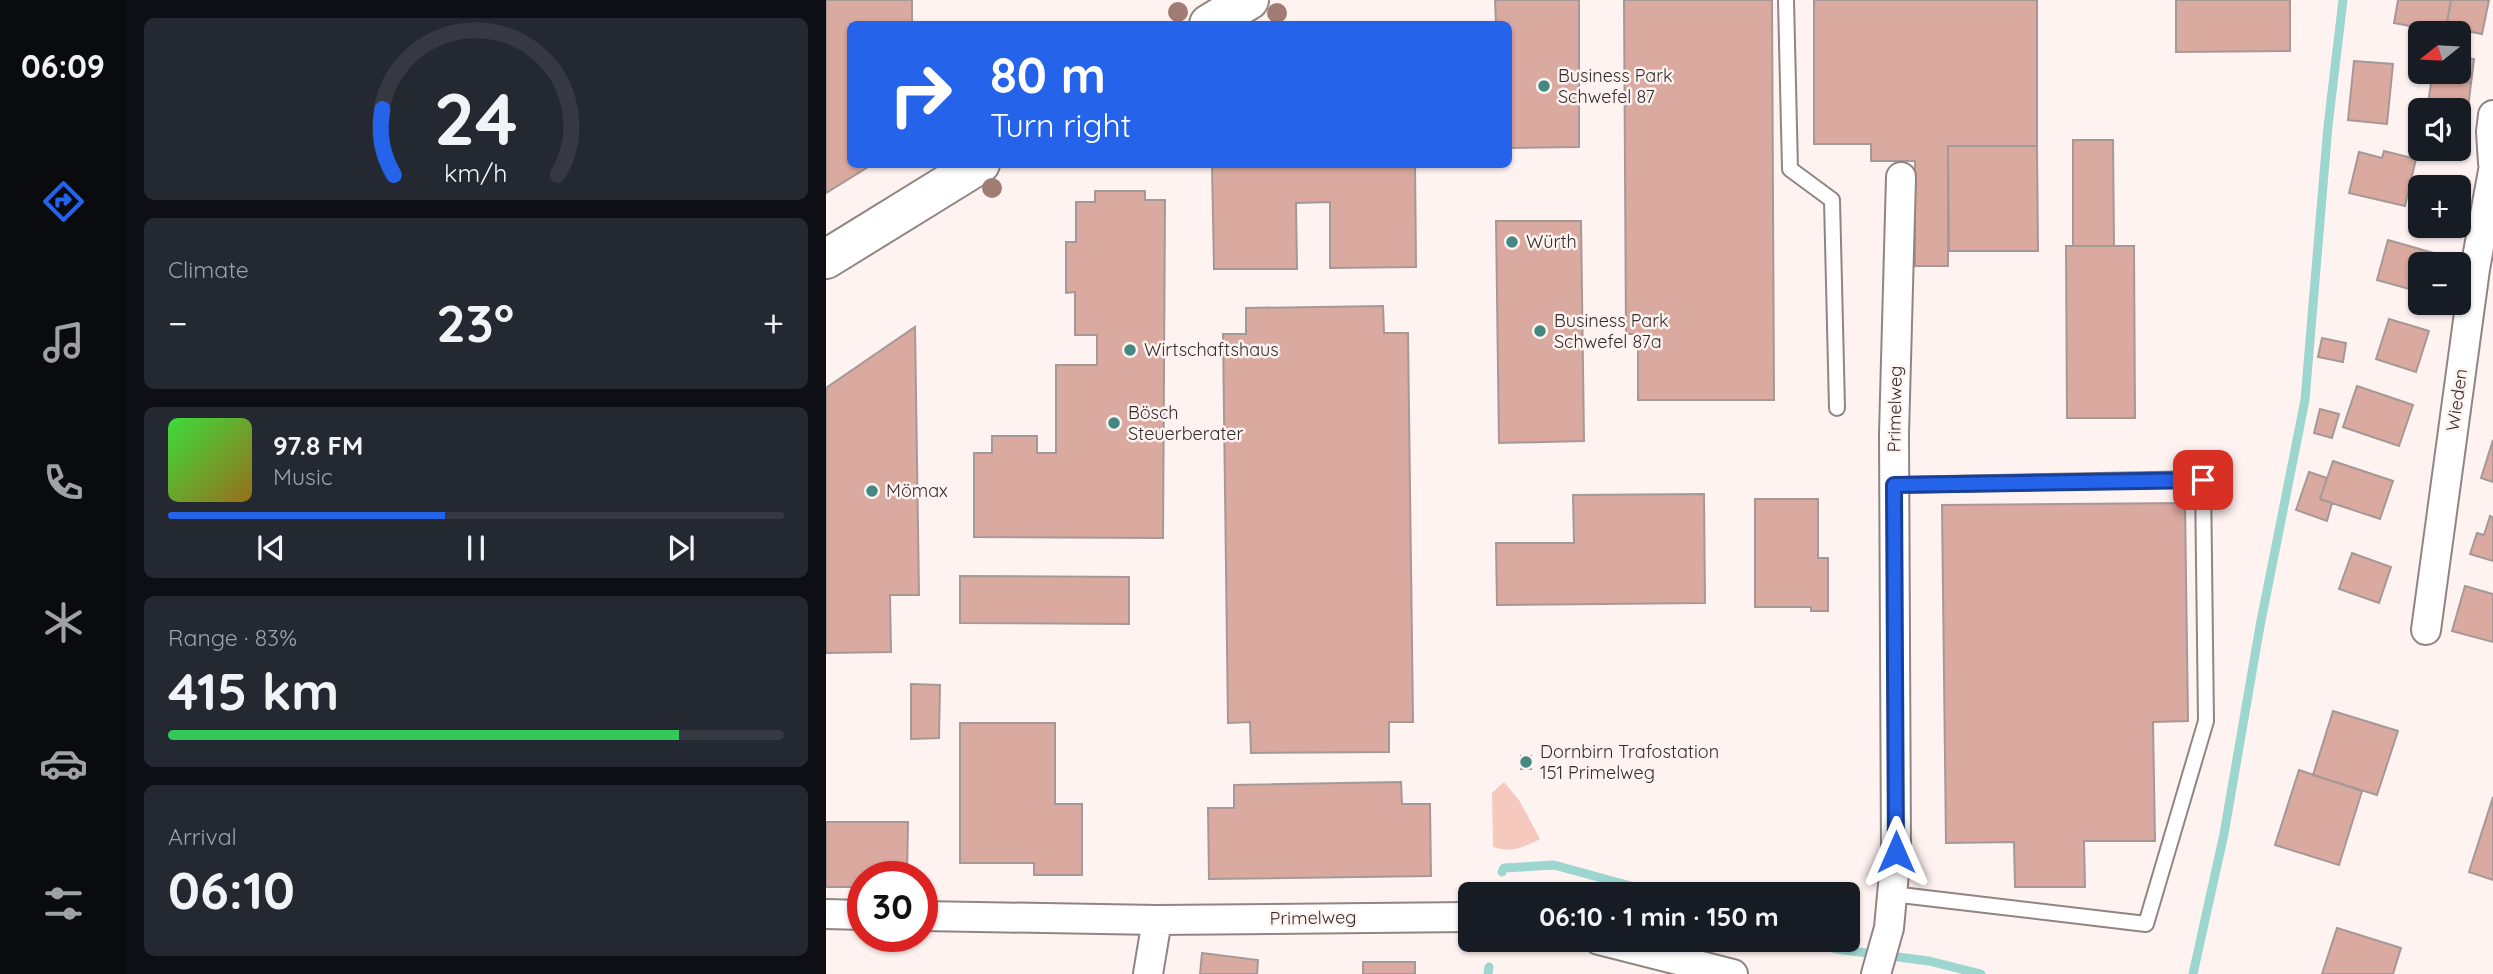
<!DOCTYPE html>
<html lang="en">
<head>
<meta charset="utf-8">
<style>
  :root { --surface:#171b24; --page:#242831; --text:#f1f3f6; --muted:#9ea1a6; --line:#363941; --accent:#2563eb }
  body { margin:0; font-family:Quicksand,sans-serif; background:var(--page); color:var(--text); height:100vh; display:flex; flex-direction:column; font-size:26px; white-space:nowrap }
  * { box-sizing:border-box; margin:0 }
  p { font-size:23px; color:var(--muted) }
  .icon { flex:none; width:38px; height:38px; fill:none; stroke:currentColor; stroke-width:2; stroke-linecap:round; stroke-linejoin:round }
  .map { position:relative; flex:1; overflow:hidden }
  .sheet { display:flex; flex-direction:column; gap:18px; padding:18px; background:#0d0f14; width:700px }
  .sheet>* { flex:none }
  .guide { position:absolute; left:21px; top:21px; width:665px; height:147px; border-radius:10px; box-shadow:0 2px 5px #0004; background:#2563eb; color:#fff; overflow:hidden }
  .needle { width:46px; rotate:252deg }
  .fabs { position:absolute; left:1582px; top:21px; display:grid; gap:14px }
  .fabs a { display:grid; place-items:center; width:63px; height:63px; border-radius:10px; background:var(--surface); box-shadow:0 2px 5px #0004; font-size:35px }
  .speed { position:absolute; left:21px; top:861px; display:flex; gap:14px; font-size:35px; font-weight:700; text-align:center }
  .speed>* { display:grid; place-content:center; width:91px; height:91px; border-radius:50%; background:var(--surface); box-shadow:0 2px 5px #0004; line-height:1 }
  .speed .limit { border:10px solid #d22; background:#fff; color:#111 }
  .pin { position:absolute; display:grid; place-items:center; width:60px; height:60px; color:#fff; margin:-30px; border-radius:14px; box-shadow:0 4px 10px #0006 }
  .me { position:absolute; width:77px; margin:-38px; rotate:0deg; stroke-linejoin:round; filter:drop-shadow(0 0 5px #0008) }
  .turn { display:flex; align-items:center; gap:24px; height:147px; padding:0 28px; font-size:32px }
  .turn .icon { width:91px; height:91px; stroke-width:2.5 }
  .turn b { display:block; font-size:49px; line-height:60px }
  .big { font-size:52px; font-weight:800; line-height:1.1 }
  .sheet .widget { flex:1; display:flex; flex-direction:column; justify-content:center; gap:10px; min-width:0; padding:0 24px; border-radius:10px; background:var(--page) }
  .sheet .dial { align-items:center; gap:0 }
  .dial svg { height:182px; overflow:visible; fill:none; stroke:var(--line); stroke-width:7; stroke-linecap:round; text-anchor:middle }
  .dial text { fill:var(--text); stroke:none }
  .song { display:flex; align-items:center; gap:21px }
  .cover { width:84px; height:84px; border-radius:10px; background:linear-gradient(135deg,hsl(120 70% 55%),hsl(40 70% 35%)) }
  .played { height:7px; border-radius:4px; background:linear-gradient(90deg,var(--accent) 45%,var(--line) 45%) }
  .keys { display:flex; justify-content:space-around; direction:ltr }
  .heat { display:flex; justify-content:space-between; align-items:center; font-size:38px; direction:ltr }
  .charge { height:10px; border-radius:5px; background:linear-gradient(90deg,#34c759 83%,var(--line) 0) }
  .trip { position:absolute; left:632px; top:882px; width:402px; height:70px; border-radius:10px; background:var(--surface); box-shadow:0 2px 5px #0004; font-weight:800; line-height:70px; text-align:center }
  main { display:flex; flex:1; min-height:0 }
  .tab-bar { display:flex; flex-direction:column; width:126px; justify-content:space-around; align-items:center; background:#090b0e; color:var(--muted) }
  .tab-bar .icon { width:49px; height:49px }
  .tab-bar .selected { color:var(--accent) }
  .tab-bar b { font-size:32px; color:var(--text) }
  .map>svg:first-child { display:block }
</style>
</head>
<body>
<main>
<nav class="tab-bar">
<b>06:09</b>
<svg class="icon selected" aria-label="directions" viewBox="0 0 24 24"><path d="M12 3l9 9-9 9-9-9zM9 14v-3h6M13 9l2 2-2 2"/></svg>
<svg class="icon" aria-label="music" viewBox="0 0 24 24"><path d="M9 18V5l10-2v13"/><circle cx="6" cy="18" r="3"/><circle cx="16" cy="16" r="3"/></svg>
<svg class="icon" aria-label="phone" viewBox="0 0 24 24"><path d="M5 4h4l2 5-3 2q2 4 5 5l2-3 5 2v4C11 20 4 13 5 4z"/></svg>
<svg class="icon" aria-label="climate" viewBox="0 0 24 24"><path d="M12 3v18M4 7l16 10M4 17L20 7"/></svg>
<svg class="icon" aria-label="car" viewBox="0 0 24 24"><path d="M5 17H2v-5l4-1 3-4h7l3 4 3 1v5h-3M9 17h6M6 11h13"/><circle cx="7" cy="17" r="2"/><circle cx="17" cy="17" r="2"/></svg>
<svg class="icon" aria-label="filters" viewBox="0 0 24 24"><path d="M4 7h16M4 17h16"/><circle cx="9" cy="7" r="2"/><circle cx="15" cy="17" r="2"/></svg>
</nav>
<section class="sheet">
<div class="widget dial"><svg viewBox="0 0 100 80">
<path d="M14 69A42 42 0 1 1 86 69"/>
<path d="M14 69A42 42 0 0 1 9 40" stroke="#2563eb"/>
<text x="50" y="56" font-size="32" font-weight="700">24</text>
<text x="50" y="72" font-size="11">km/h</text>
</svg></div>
<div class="widget"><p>Climate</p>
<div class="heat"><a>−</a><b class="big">23°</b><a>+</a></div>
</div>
<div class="widget">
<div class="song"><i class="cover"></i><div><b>97.8 FM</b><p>Music</p></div></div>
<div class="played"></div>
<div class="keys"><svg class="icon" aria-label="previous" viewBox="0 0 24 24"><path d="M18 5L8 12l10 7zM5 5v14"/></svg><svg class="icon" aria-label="pause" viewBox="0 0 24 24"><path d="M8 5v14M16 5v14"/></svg><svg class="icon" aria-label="next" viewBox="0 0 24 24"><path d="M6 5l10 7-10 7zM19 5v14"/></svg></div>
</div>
<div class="widget"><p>Range · 83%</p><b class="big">415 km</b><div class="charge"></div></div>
<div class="widget"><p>Arrival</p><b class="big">06:10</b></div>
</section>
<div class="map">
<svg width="1667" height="974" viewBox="0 0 1667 974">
  <rect width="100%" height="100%" fill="#fef3f1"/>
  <path fill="#f6c9bf" d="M678,782L693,800L714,839C697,848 686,853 667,847L666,793Z"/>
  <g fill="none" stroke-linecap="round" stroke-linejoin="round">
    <path stroke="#9dd6cf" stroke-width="9" d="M676,872L678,868L728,865L834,894
      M981,940L1010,949L1103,961L1155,974
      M662,974L663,967
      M1367,974L1398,834L1434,626L1479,400L1502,126L1517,0"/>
  </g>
  <path fill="#daa99f" stroke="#a59997" stroke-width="2" d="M0,0H86V24H24V164H47L0,193Z
    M669,0H753V147L682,148V24H670Z
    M798,0H946L948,400H812V334H800Z
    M988,0H1211V146H1122V266H1089V161H1045V144H988Z
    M1350,0H1464V51L1350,52Z
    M1572,0H1625L1619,33L1568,23Z
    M1625,0H1663L1656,34L1635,30L1634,36L1633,33H1619Z
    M1633,57L1648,59L1645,83L1606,77V72H1633Z
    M1528,61L1567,64L1561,124L1522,120Z
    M1606,77L1645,83L1639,133L1633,132V110H1601Z
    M1247,140H1287L1288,246H1247Z
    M1122,146H1211L1212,251H1123Z
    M1558,151L1590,159L1579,206L1523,193L1533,152L1556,158Z
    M386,164H589L590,267L504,268V202L470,203L471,269H388Z
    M269,191H319V200H339L337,538L148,537V453H166V436H211V453H230V365H271V335H249V292L240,293V242H250V202H269Z
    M670,221H755L758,441L673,443Z
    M1562,240L1611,254L1608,264H1594V292L1551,280Z
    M1240,246H1308L1309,418H1241Z
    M557,306L558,333H582L587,722H563V752L425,753L424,722L402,723L397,334H420V308Z
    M1563,319L1603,331L1590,372L1550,359Z
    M89,327L93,595H64L65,652L0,653V388Z
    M1496,338L1520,343L1517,362L1492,357Z
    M1531,386L1587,405L1573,446L1517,427Z
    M1494,409L1513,414L1506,438L1488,433Z
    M1667,440V482L1655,478Z
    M1507,461L1567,481L1554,519L1494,499Z
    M1483,472L1501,478L1494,499L1506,503L1501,521L1470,510Z
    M878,494L879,603L671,605L670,543H748L747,495Z
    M929,499H992V558H1002V611H985V607H929Z
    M1359,503L1362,721L1327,722L1329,841H1258L1259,887H1189L1188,842L1120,843L1116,505Z
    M1664,516L1667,517V561L1644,554L1651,533L1658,535Z
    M1526,553L1565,567L1553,603L1513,589Z
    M134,576L303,577V624L134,623Z
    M1639,586L1667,594V642L1626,631Z
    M85,684L114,685L113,738L85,739Z
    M1507,711L1572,731L1551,795L1487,775Z
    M134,723H229V804H256V875H208V863H134Z
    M695,756H705V769H695Z
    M1473,770L1536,791L1513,865L1449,845Z
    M575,782L576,804H604L605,876L383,879L382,808H408V785Z
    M1667,797V880L1643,872Z
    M0,822H82L81,877H37V887H0Z
    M1511,928L1575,948L1567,974H1496Z
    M376,953L432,960L431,974H374Z
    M537,962H589V974H537Z"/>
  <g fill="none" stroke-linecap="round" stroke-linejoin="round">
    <g stroke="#908582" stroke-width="18">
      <path id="lane" d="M960,0L964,169L1006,200L1011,408
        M1066,894L1320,924L1380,721L1377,479L1068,485"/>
    </g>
    <g stroke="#908582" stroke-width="32">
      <path id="street" d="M1667,115L1665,132L1667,163
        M1600,630L1649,269L1667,171
        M0,914L37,915
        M96,916L331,920L644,917
        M773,940L907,974
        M322,974L331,920
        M1050,974L1063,928L1070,852L1068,434L1075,177"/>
    </g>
    <g stroke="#908582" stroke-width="42">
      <path id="primary" d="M383,24L423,0
        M0,259L154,164"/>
    </g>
    <use href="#lane" stroke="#fff" stroke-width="14"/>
    <use href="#street" stroke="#fff" stroke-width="28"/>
    <use href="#primary" stroke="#fff" stroke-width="38"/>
  </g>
  <g fill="#a17c75">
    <circle cx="352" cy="12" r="10"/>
    <circle cx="451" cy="13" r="10"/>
    <circle cx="166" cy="188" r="10"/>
  </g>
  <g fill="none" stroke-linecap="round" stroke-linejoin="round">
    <g stroke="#184099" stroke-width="18">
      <path id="route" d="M1070,852L1068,485L1377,480"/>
    </g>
    <use href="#route" stroke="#2563eb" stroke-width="12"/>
  </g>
  <g fill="#438982" stroke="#fef3f1" stroke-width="2.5">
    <circle cx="718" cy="86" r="7"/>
    <circle cx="686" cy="242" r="7"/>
    <circle cx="714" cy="331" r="7"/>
    <circle cx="304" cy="350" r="7"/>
    <circle cx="288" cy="423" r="7"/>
    <circle cx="46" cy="491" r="7"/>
    <circle cx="700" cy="762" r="7"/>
  </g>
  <g text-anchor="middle" stroke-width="5" stroke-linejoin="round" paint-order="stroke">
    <g font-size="18" fill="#332e2d" stroke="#fef3f1" text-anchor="start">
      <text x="732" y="82">Business Park<tspan x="732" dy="21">Schwefel 87</tspan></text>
      <text x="700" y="248">Würth</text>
      <text x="728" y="327">Business Park<tspan x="728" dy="21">Schwefel 87a</tspan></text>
      <text x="318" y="356">Wirtschaftshaus</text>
      <text x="302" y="419">Bösch<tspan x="302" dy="21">Steuerberater</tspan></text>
      <text x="60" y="497">Mömax</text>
      <text x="714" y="758">Dornbirn Trafostation<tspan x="714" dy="21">151 Primelweg</tspan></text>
    </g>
    <g font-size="18" fill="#332e2d" stroke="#fef3f1">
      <text transform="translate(1631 400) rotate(-82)" y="6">Wieden</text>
      <text transform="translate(1069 409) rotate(-89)" y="6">Primelweg</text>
      <text transform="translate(487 918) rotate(-1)" y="6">Primelweg</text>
    </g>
  </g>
</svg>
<div class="fabs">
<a><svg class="needle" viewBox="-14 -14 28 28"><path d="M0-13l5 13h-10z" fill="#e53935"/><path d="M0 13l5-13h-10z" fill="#9ea1a6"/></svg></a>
<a><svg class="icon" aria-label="sound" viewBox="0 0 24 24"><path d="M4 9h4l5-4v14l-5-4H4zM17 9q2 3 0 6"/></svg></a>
<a>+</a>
<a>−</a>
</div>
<div class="speed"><div class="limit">30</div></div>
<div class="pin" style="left:1377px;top:480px;background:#d93025"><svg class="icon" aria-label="arrive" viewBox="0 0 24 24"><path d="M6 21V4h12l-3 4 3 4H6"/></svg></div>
<svg class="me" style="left:1070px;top:852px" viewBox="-20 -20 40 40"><path d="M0-17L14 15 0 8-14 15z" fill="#2563eb" stroke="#fff" stroke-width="4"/></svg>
<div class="trip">06:10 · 1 min · 150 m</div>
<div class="guide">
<div class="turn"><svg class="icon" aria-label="right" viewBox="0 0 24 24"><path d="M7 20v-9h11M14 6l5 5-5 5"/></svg><div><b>80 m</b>Turn right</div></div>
</div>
</div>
</main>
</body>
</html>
